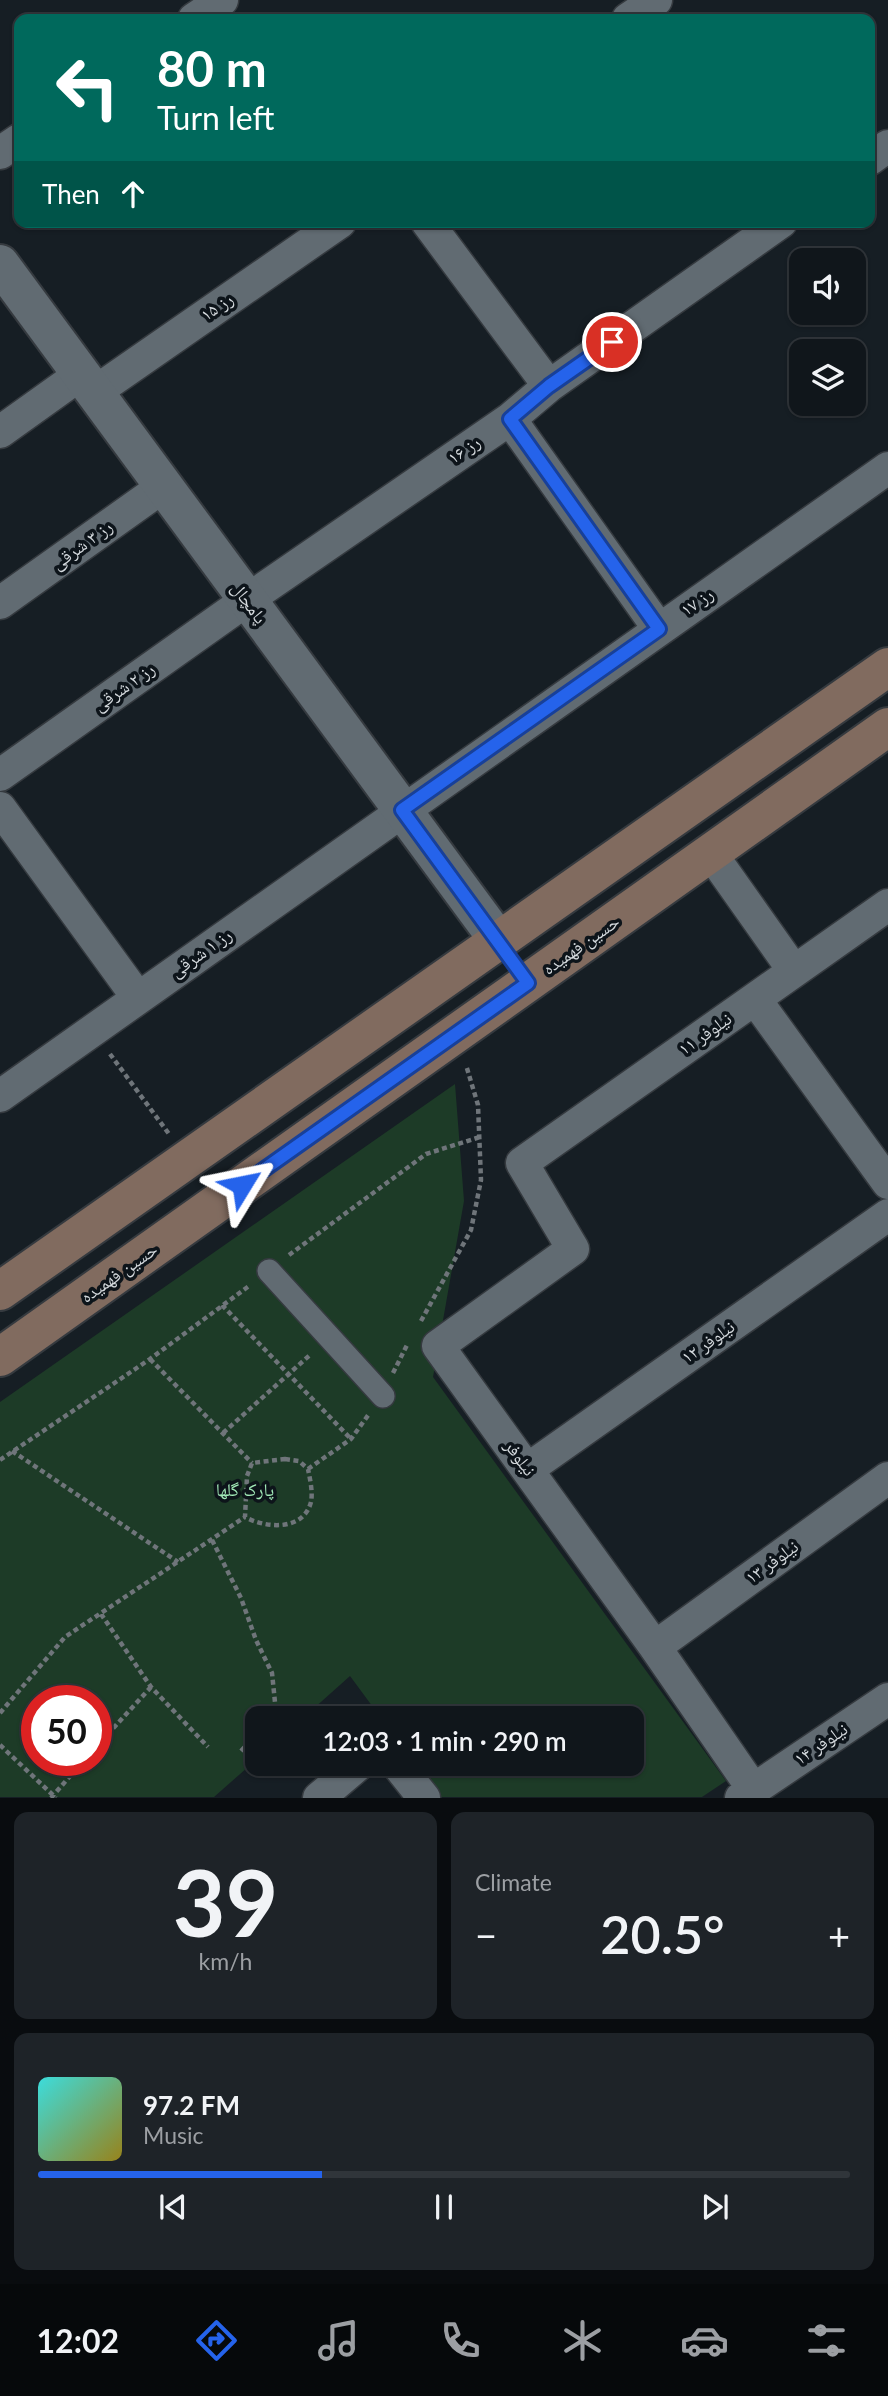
<!DOCTYPE html>
<html lang="en">
<head>
<meta charset="utf-8">
<style>
  :root { --surface:#10161b; --page:#1e2328; --text:#f1f3f6; --muted:#9c9fa3; --line:#30353a; --accent:#2563eb }
  body { margin:0; font-family:Lato,"Noto Naskh Arabic",sans-serif; background:var(--page); color:var(--text); height:100vh; display:flex; flex-direction:column; font-size:26px; white-space:nowrap }
  * { box-sizing:border-box; margin:0 }
  p { font-size:23px; color:var(--muted) }
  .icon { flex:none; width:38px; height:38px; fill:none; stroke:currentColor; stroke-width:2; stroke-linecap:round; stroke-linejoin:round }
  .map { position:relative; height:1798px; overflow:hidden }
  .panel { display:flex; flex-direction:column; gap:14px; padding:14px; background:#090c0f; flex:1 }
  .panel>* { flex:none }
  .guide { position:absolute; left:14px; top:14px; width:861px; height:214px; border-radius:14px; box-shadow:0 2px 5px #0004,0 0 0 2px var(--line); background:#00695c; color:#fff; overflow:hidden }
  .fabs { position:absolute; left:789px; top:248px; display:grid; gap:14px }
  .fabs a { display:grid; place-items:center; width:77px; height:77px; border-radius:14px; background:var(--surface); box-shadow:0 2px 5px #0004,0 0 0 2px var(--line); font-size:35px }
  .speed { position:absolute; left:21px; top:1685px; display:flex; gap:14px; font-size:35px; font-weight:700; text-align:center }
  .speed>* { display:grid; place-content:center; width:91px; height:91px; border-radius:50%; background:var(--surface); box-shadow:0 2px 5px #0004,0 0 0 2px var(--line); line-height:1 }
  .speed .limit { border:10px solid #d22; background:#fff; color:#111 }
  .pin { position:absolute; display:grid; place-items:center; width:60px; height:60px; color:#fff; margin:-30px; border:4px solid #fff; border-radius:50%; box-shadow:0 2px 7px #0007 }
  .me { position:absolute; width:77px; margin:-38px; rotate:55deg; stroke-linejoin:round; filter:drop-shadow(0 0 5px #0008) }
  .turn { display:flex; align-items:center; gap:24px; height:147px; padding:0 28px; font-size:32px }
  .turn .icon { width:91px; height:91px; stroke-width:2.5 }
  .turn b { display:block; font-size:49px; line-height:60px }
  .then { display:flex; align-items:center; height:66px; padding:0 28px; background:#0003; gap:14px; font-size:26px }
  .big { font-size:52px; font-weight:600; line-height:1.1 }
  .panel .tile { flex:1; display:flex; flex-direction:column; justify-content:center; gap:10px; min-width:0; padding:0 24px; border-radius:14px; background:var(--page) }
  .panel .dial { align-items:center; gap:0 }
  .dial b { font-size:91px; line-height:1 }
  .song { display:flex; align-items:center; gap:21px }
  .cover { width:84px; height:84px; border-radius:10px; background:linear-gradient(135deg,hsl(180 70% 55%),hsl(50 70% 35%)) }
  .played { height:7px; border-radius:4px; background:linear-gradient(90deg,var(--accent) 35%,var(--line) 35%) }
  .keys { display:flex; justify-content:space-around; direction:ltr }
  .heat { display:flex; justify-content:space-between; align-items:center; font-size:38px; direction:ltr }
  .panel .tiles { flex:1; display:grid; gap:14px; grid-template-columns:1fr 1fr }
  .tile:last-child { grid-column:span 2 }
  .trip { position:absolute; left:245px; top:1706px; width:399px; height:70px; border-radius:14px; background:var(--surface); box-shadow:0 2px 5px #0004,0 0 0 2px var(--line); font-weight:600; line-height:70px; text-align:center }
  .menu { display:flex; height:112px; justify-content:space-around; align-items:center; background:#06090b; color:var(--muted) }
  .menu .icon { width:49px; height:49px }
  .menu .current { color:var(--accent) }
  .menu b { font-size:32px; color:var(--text) }
  .map>svg:first-child { display:block }
</style>
</head>
<body>
<div class="map">
<svg width="888" height="1798" viewBox="0 0 888 1798">
  <rect width="100%" height="100%" fill="#161e24"/>
  <path fill="#1d3b27" fill-rule="evenodd" d="M455,1084L464,1201L433,1377L726,1781L702,1797H439L415,1764H632V1718H381L350,1676L303,1718H257V1759L214,1797H0V1402ZM37,1701H96V1760H37Z"/>
  <g fill="none" stroke-linecap="round" stroke-linejoin="round">
    <g stroke="#353a3f" stroke-width="26">
      <path id="pedestrian" d="M269,1271L383,1396"/>
    </g>
    <g stroke="#353a3f" stroke-width="35">
      <path id="minor" d="M194,19L222,0
        M628,19L656,0
        M0,153L19,140
        M870,159L888,146
        M427,222L549,386
        M95,392L340,222
        M510,419L659,629
        M0,432L81,374
        M0,603L164,486
        M0,775L247,600L510,419L549,386L781,222
        M0,808L138,998
        M717,862L794,971
        M755,999L888,1183
        M0,1096L888,468
        M528,1469L888,1215
        M655,1647L888,1478
        M397,1764L424,1798
        M753,1789L655,1647L438,1346L573,1249L522,1163L888,905
        M319,1798L359,1764
        M741,1798L888,1699"/>
    </g>
    <g stroke="#353a3f" stroke-width="42">
      <path id="tertiary" d="M0,264L499,941"/>
    </g>
    <g stroke="#353a3f" stroke-width="42">
      <path id="secondary" d="M0,1291L888,667
        M0,1357L888,727"/>
    </g>
    <path stroke="#6f757a" stroke-width="4.5" stroke-dasharray="5 3.5" stroke-linecap="butt" d="M110,1054L169,1134
      M289,1255L426,1154L480,1137
      M222,1305L351,1439
      M421,1321L471,1230L481,1180L478,1105L466,1065
      M150,1359L252,1463
      M393,1373L408,1343
      M223,1433L311,1354
      M12,1451L178,1562
      M285,1459L299,1461L308,1469C310,1479 313,1492 311,1502C303,1532 265,1528 245,1517L247,1476L252,1463Z
      M0,1460L150,1359L249,1286
      M308,1469L351,1439L369,1414
      M212,1540L241,1598L256,1640L272,1673L276,1712L271,1718
      M101,1614L151,1687L208,1747
      M0,1713L65,1637L245,1517
      M0,1745L56,1798
      M96,1747L151,1687
      M241,1751L257,1734
      M51,1798L84,1760"/>
    <use href="#pedestrian" stroke="#616b72" stroke-width="23"/>
    <use href="#minor" stroke="#616b72" stroke-width="32"/>
    <use href="#tertiary" stroke="#616b72" stroke-width="38"/>
    <use href="#secondary" stroke="#816b5f" stroke-width="38"/>
  </g>
  <g fill="none" stroke-linecap="round" stroke-linejoin="round">
    <g stroke="#184099" stroke-width="18">
      <path id="route" d="M242,1185L528,983L402,810L659,629L510,419L549,386L612,342"/>
    </g>
    <use href="#route" stroke="#2563eb" stroke-width="12"/>
  </g>
  <g text-anchor="middle" stroke-width="7" stroke-linejoin="round" paint-order="stroke">
    <g font-size="18" fill="#d3d8dc" stroke="#0d141a">
      <text transform="translate(217 307) rotate(-35)" y="6">رز ۱۵</text>
      <text transform="translate(464 450) rotate(-35)" y="6">رز ۱۶</text>
      <text transform="translate(82 545) rotate(-36)" y="6">رز ۳ شرقی</text>
      <text transform="translate(697 602) rotate(-35)" y="6">رز ۱۷</text>
      <text transform="translate(249 603) rotate(54)" y="6">پامچال</text>
      <text transform="translate(124 687) rotate(-35)" y="6">رز ۲ شرقی</text>
      <text transform="translate(581 945) rotate(-35)" y="6">حسین فهمیده</text>
      <text transform="translate(201 953) rotate(-35)" y="6">رز ۱ شرقی</text>
      <text transform="translate(705 1034) rotate(-35)" y="6">نیلوفر ۱۱</text>
      <text transform="translate(119 1273) rotate(-35)" y="6">حسین فهمیده</text>
      <text transform="translate(708 1342) rotate(-35)" y="6">نیلوفر ۱۲</text>
      <text transform="translate(520 1458) rotate(54)" y="6">نیلوفر</text>
      <text transform="translate(772 1562) rotate(-36)" y="6">نیلوفر ۱۳</text>
      <text transform="translate(821 1744) rotate(-34)" y="6">نیلوفر ۱۴</text>
    </g>
    <g font-size="18" fill="#a2eab8" stroke="#0d141a">
      <text x="245" y="1496">پارک گلها</text>
    </g>
  </g>
</svg>
<div class="fabs">
<a><svg class="icon" aria-label="sound" viewBox="0 0 24 24"><path d="M4 9h4l5-4v14l-5-4H4zM17 9q2 3 0 6"/></svg></a>
<a><svg class="icon" aria-label="layers" viewBox="0 0 24 24"><path d="M12 4l9 5-9 5-9-5zM3 14l9 5 9-5"/></svg></a>
</div>
<div class="speed"><div class="limit">50</div></div>
<div class="pin" style="left:612px;top:342px;background:#d93025"><svg class="icon" aria-label="arrive" viewBox="0 0 24 24"><path d="M6 21V4h12l-3 4 3 4H6"/></svg></div>
<svg class="me" style="left:242px;top:1185px" viewBox="-20 -20 40 40"><path d="M0-17L14 15 0 8-14 15z" fill="#2563eb" stroke="#fff" stroke-width="4"/></svg>
<div class="trip">12:03 · 1 min · 290 m</div>
<div class="guide">
<div class="turn"><svg class="icon" aria-label="left" viewBox="0 0 24 24"><path d="M17 20v-9H6M10 6l-5 5 5 5"/></svg><div><b>80 m</b>Turn left</div></div>
<div class="then">Then<svg class="icon" aria-label="ahead" viewBox="0 0 24 24"><path d="M12 20V5M6 11l6-6 6 6"/></svg></div>
</div>
</div>
<section class="panel">
<div class="tiles">
<div class="tile dial"><b>39</b><p>km/h</p></div>
<div class="tile"><p>Climate</p>
<div class="heat"><a>−</a><b class="big">20.5°</b><a>+</a></div>
</div>
<div class="tile">
<div class="song"><i class="cover"></i><div><b>97.2 FM</b><p>Music</p></div></div>
<div class="played"></div>
<div class="keys"><svg class="icon" aria-label="previous" viewBox="0 0 24 24"><path d="M18 5L8 12l10 7zM5 5v14"/></svg><svg class="icon" aria-label="pause" viewBox="0 0 24 24"><path d="M8 5v14M16 5v14"/></svg><svg class="icon" aria-label="next" viewBox="0 0 24 24"><path d="M6 5l10 7-10 7zM19 5v14"/></svg></div>
</div>
</div>
</section>
<nav class="menu">
<b>12:02</b>
<svg class="icon current" aria-label="directions" viewBox="0 0 24 24"><path d="M12 3l9 9-9 9-9-9zM9 14v-3h6M13 9l2 2-2 2"/></svg>
<svg class="icon" aria-label="music" viewBox="0 0 24 24"><path d="M9 18V5l10-2v13"/><circle cx="6" cy="18" r="3"/><circle cx="16" cy="16" r="3"/></svg>
<svg class="icon" aria-label="phone" viewBox="0 0 24 24"><path d="M5 4h4l2 5-3 2q2 4 5 5l2-3 5 2v4C11 20 4 13 5 4z"/></svg>
<svg class="icon" aria-label="climate" viewBox="0 0 24 24"><path d="M12 3v18M4 7l16 10M4 17L20 7"/></svg>
<svg class="icon" aria-label="car" viewBox="0 0 24 24"><path d="M5 17H2v-5l4-1 3-4h7l3 4 3 1v5h-3M9 17h6M6 11h13"/><circle cx="7" cy="17" r="2"/><circle cx="17" cy="17" r="2"/></svg>
<svg class="icon" aria-label="filters" viewBox="0 0 24 24"><path d="M4 7h16M4 17h16"/><circle cx="9" cy="7" r="2"/><circle cx="15" cy="17" r="2"/></svg>
</nav>
</body>
</html>
